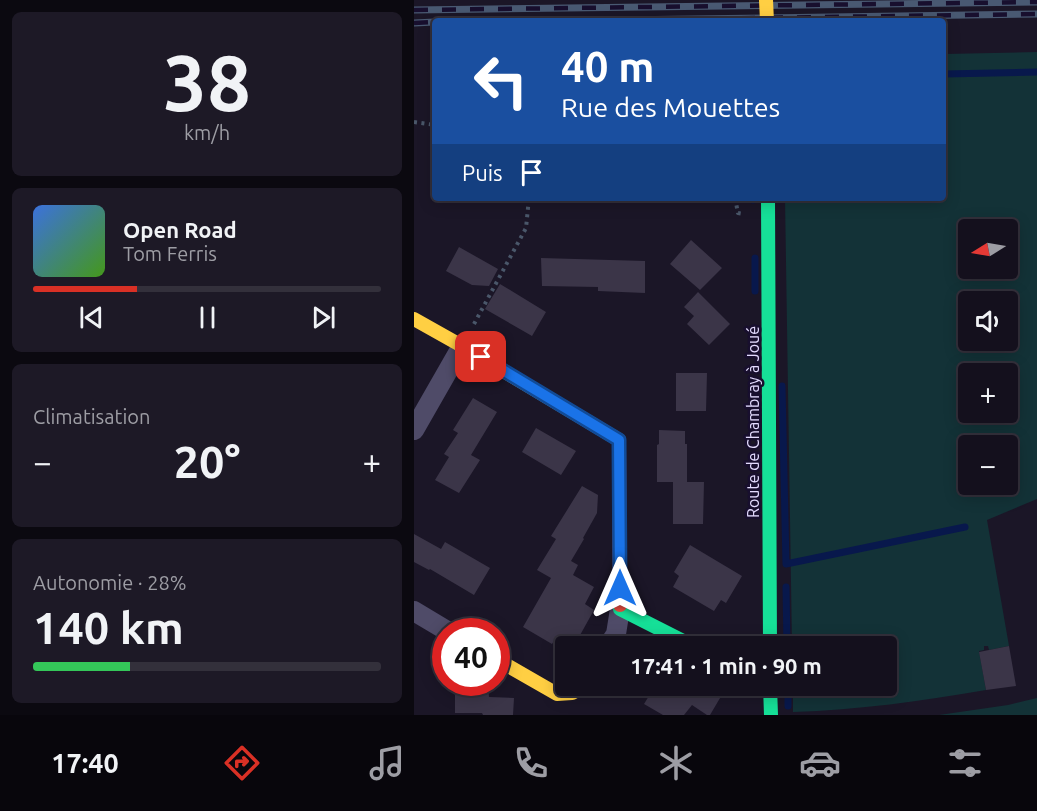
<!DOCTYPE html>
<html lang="fr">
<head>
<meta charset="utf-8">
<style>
  :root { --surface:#14101d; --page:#1d1926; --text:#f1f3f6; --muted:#9d9da4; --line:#33303b; --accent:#d93025 }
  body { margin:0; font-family:Ubuntu,sans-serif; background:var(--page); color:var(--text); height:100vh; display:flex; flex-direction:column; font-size:22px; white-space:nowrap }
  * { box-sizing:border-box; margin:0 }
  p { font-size:20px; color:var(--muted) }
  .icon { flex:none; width:33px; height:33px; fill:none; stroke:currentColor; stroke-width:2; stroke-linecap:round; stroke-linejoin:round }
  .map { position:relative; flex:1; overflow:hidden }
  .drawer { display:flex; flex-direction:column; gap:12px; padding:12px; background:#0b0910; width:414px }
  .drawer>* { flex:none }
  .hud { position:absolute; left:18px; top:18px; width:514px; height:183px; border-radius:6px; box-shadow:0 3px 15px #0003,0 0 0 2px var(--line); background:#1a4fa0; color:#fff; overflow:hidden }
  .needle { width:39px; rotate:259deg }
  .fabs { position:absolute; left:544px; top:219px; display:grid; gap:12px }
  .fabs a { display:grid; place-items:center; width:60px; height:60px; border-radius:6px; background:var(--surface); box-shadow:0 3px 15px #0003,0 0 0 2px var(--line); font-size:30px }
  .speed { position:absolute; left:18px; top:618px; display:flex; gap:12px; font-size:30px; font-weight:700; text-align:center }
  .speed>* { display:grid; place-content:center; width:78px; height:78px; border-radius:50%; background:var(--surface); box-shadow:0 3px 15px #0003,0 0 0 2px var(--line); line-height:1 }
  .speed .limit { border:9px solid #d22; background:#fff; color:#111 }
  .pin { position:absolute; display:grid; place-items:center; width:51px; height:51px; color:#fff; margin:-26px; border-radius:12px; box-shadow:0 3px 9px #0006 }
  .me { position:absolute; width:66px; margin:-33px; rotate:0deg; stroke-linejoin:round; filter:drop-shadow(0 0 4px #0008) }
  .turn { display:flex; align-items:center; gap:21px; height:126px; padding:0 30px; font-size:27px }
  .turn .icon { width:78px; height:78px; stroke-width:2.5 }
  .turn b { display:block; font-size:42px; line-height:51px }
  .then { display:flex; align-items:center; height:57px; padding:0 30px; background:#0003; gap:12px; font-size:22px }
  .big { font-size:45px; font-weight:600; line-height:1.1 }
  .drawer .widget { flex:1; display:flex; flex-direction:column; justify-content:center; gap:9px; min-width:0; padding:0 21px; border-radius:9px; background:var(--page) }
  .drawer .dial { align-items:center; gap:0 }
  .dial b { font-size:78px; line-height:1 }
  .song { display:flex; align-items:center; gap:18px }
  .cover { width:72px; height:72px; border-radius:9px; background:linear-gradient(135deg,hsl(220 70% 55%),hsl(100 70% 35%)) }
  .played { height:6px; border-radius:3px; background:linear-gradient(90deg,var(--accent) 30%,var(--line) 30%) }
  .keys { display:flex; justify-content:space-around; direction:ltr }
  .heat { display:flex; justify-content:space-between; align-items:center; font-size:33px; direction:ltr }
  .charge { height:9px; border-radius:4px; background:linear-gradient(90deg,#34c759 28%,var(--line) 0) }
  .trip { position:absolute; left:141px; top:636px; width:342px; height:60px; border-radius:6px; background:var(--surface); box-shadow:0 3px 15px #0003,0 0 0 2px var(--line); font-weight:600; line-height:60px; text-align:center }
  .tab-bar { display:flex; height:96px; justify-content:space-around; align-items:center; background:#08060c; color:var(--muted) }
  .tab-bar .icon { width:42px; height:42px }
  .tab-bar .selected { color:var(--accent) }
  .tab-bar b { font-size:27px; color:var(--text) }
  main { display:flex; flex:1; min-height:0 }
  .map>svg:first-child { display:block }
</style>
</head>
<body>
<main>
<section class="drawer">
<div class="widget dial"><b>38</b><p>km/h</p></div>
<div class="widget">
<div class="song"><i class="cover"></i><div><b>Open Road</b><p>Tom Ferris</p></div></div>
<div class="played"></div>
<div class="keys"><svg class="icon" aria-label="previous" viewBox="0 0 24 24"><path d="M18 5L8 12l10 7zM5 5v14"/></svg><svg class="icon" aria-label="pause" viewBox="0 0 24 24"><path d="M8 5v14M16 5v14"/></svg><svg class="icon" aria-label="next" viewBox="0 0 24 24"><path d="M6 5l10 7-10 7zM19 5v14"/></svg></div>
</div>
<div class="widget"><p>Climatisation</p>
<div class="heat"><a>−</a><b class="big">20°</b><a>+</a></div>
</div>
<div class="widget"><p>Autonomie · 28%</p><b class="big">140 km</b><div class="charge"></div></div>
</section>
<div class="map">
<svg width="623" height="715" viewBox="0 0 623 715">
  <rect width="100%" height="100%" fill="#1b1627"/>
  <path fill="#133237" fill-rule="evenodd" d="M623,52V499L573,520L595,646L575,650L574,646H570V650L565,651L572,690C508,701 444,710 379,712V686H472V646H378L371,198H530V54ZM555,230H594V268H555ZM555,302H594V340H555ZM555,374H594V412H555ZM555,446H594V484H555Z
    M623,698V715H525L594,705Z"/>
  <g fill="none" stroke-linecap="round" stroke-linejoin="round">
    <path stroke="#08184c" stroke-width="7" d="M530,74L623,72
      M339,198V200
      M341,258V291
      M368,386L372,564L551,527
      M372,587L373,646
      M374,686V706"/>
  </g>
  <path fill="#3b3548" d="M277,240L308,268L286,290L256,264Z
    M45,247L84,269L75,286L58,285L32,271Z
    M127,258L231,261V293L184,291V287L128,286Z
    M86,284L132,312L118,336L71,309Z
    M284,292L316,324L295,345L273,324L280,316L270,307Z
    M262,373H293L292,411H262Z
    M59,398L83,412L57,455L66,460L45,493L21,480L35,457L30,454L44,433L39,430Z
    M122,428L162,451L147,475L108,452Z
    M245,430L271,431V444H273V482H290L289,524H259V482H243V445L245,444Z
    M168,486L184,495L183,513L169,538L170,539L157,561L164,565L159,575L180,587L171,604L180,610L160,646L143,636L138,644L109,627L137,578L123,570L142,539L137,536Z
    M0,534L27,549L31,542L76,568L60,595L16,569L15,570L0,562Z
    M276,545L328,576L312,603L307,600L300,611L259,587L265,576L260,572Z
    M595,646L602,686L572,690L565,652Z
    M241,686H298L309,693L296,715H293L278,705L270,715H249L230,704Z
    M74,687L75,697L100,698L99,715H69L68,713H41V688Z"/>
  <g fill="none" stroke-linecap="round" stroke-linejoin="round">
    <path stroke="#4a576a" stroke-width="4" stroke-dasharray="3 4.5" stroke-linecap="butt" d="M0,122L21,125
      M321,198L324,213L330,214
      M60,324L112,228L115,198"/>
    <path stroke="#4f4b68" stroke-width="20" d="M0,430L48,346
      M0,611L35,632
      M194,646L202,634L206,609"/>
    <path stroke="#16e098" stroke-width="14" d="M354,198L356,646
      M206,605V609L279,646
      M356,686L357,715"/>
    <path stroke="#ffcf43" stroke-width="14" d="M0,319L48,346L205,440V448
      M82,659L143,694L158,693L171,686"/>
    <path stroke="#f24e42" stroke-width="14" d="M205,448L206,605"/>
    <g stroke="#495972" stroke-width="7">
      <path id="rail" d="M0,10L623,2
        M131,21L623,14
        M0,23L21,22"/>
    </g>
    <use href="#rail" stroke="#180f2e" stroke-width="4.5" stroke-dasharray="14" stroke-linecap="butt"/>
    <path stroke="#ffcf43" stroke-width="14" d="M352,0L353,21"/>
  </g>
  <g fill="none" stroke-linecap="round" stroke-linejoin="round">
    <g stroke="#114b97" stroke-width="15">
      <path id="route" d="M67,357L205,440L206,588"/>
    </g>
    <use href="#route" stroke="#1a73e8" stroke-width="10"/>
  </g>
  <g text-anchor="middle" stroke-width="5" stroke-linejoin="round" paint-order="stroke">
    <g font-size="16" fill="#e4dcff" stroke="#180f2e">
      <text transform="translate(339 422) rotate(-90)" y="6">Route de Chambray à Joué</text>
    </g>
  </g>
</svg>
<div class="fabs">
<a><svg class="needle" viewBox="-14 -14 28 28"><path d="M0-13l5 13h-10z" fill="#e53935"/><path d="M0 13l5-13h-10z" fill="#9d9da4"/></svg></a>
<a><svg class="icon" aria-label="sound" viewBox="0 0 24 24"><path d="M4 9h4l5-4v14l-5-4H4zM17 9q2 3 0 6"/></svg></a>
<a>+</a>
<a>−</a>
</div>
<div class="speed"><div class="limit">40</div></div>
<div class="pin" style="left:67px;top:357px;background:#d93025"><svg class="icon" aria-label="arrive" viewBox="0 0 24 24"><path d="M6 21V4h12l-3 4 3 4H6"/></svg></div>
<svg class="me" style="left:206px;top:588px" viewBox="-20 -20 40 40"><path d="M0-17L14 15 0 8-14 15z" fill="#1a73e8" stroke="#fff" stroke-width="4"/></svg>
<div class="trip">17:41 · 1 min · 90 m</div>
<div class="hud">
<div class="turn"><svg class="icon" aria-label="left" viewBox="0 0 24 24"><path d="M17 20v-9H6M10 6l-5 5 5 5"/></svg><div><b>40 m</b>Rue des Mouettes</div></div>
<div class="then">Puis<svg class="icon" aria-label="arrive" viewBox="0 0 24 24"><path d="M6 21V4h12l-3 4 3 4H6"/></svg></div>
</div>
</div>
</main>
<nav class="tab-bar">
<b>17:40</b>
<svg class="icon selected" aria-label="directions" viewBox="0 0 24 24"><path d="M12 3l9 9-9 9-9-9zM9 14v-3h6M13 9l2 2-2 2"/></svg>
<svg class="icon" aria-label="music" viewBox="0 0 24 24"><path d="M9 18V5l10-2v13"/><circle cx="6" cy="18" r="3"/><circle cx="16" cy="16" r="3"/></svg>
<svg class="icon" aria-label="phone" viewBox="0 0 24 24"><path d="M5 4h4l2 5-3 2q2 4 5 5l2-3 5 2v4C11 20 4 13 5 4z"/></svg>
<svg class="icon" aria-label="climate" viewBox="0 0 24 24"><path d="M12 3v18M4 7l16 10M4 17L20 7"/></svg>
<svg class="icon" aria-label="car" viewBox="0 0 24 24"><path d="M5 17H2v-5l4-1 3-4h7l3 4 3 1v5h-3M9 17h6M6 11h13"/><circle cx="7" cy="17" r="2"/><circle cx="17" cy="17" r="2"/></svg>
<svg class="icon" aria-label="filters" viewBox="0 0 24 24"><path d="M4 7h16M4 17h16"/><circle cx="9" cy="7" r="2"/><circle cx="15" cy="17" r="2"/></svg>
</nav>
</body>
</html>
